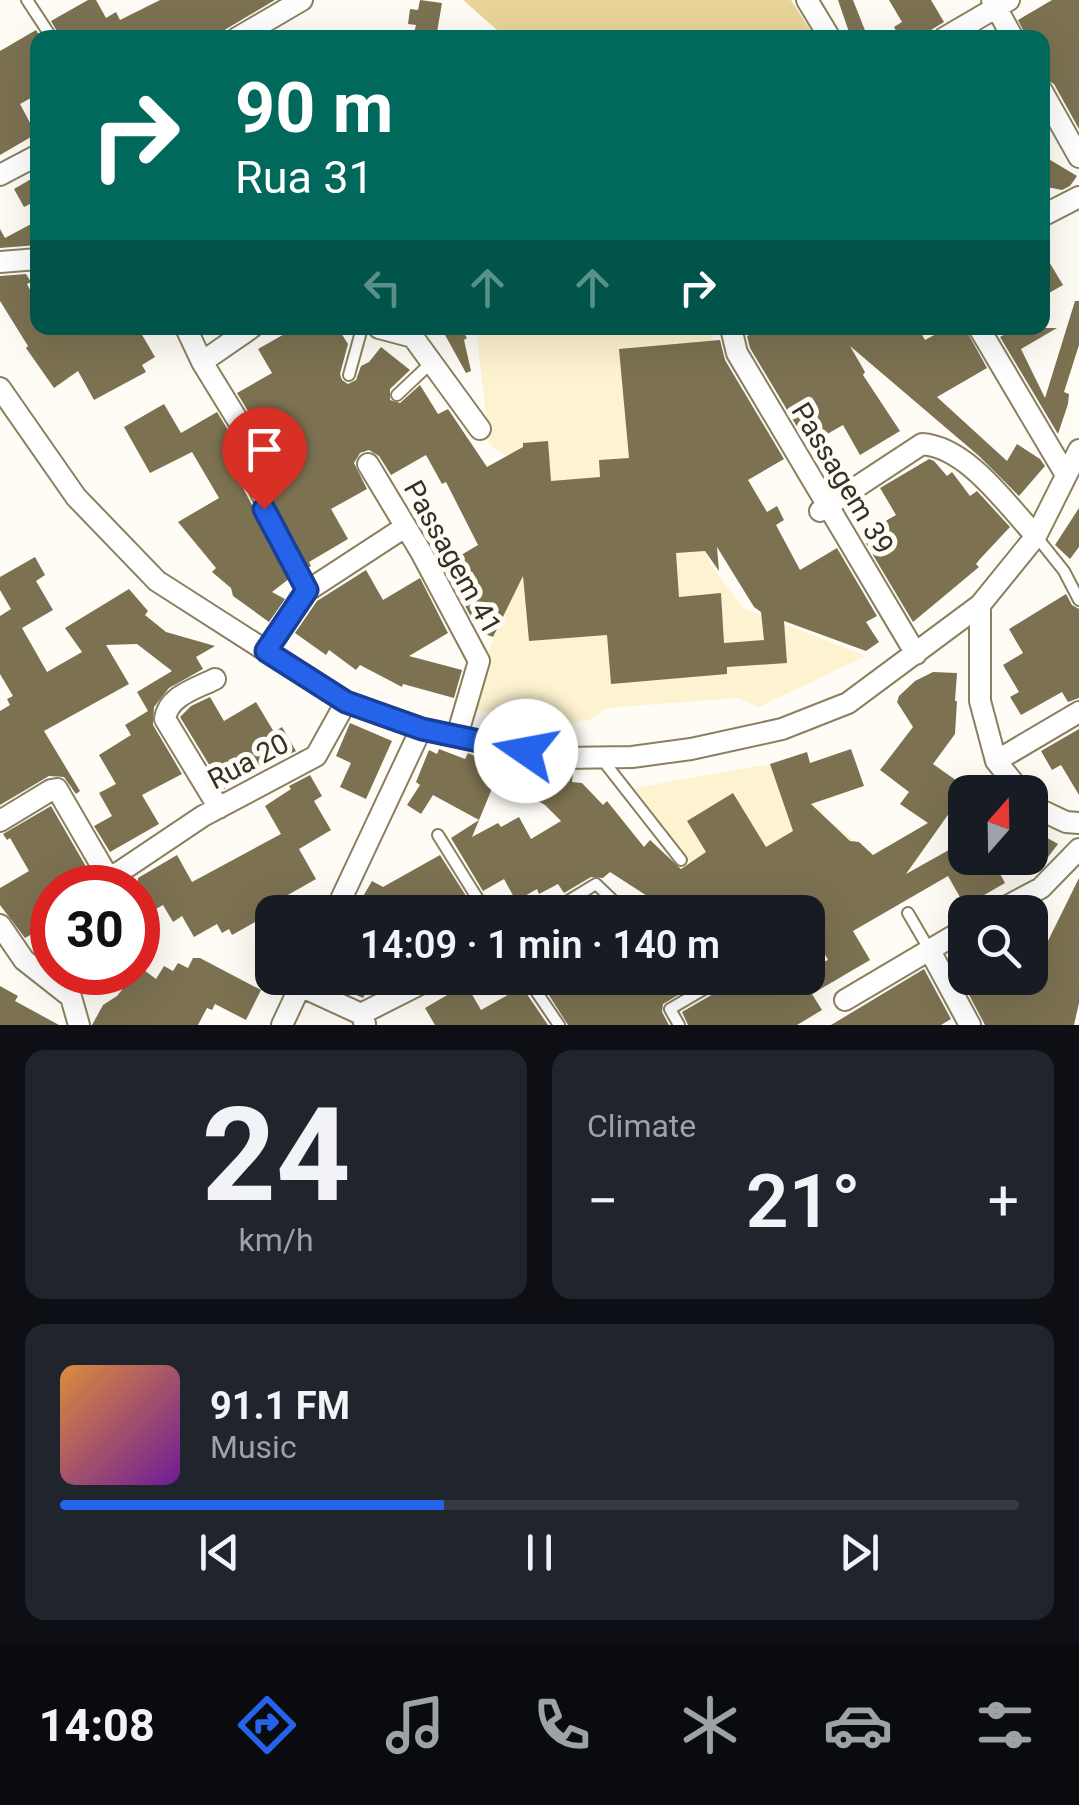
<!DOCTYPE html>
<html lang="en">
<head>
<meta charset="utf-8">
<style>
  :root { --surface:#171b24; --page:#20242c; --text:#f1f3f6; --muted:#9ea1a6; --line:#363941; --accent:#2563eb }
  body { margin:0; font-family:Roboto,sans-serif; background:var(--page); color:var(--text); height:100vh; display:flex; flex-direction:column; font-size:38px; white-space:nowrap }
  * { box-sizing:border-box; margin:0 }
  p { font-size:32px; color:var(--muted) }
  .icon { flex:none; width:55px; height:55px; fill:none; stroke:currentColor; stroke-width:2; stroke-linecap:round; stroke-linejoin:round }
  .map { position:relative; height:1025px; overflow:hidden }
  .panel { display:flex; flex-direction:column; gap:25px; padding:25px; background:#0d0f14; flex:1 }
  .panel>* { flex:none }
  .top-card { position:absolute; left:30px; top:30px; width:1020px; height:305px; border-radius:20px; box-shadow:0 10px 40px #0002; background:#00695c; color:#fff; overflow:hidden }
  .needle { width:65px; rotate:20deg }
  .controls { position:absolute; left:948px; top:775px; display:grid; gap:20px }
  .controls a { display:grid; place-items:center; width:100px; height:100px; border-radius:20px; background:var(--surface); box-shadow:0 10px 40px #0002; font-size:50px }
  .speed { position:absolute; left:30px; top:865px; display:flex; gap:20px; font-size:50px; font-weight:700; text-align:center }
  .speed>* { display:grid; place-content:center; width:130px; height:130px; border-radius:50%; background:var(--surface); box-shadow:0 10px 40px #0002; line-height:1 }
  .speed .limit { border:15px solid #d22; background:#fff; color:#111 }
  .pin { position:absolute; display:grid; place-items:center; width:85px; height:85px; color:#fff; margin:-102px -42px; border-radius:50% 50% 50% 0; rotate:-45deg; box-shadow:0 0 10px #0007 }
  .pin .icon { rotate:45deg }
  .me { position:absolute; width:110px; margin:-55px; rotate:282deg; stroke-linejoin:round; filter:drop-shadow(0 0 8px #0008) }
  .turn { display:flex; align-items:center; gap:35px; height:210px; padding:0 40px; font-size:45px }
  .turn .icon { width:130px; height:130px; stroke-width:2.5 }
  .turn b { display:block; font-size:70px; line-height:85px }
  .lanes { display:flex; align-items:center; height:95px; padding:0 40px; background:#0003; justify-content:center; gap:50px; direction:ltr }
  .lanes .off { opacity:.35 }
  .big { font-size:75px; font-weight:600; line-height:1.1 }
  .panel .widget { flex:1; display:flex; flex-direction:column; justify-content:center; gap:15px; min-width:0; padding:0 35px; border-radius:20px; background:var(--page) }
  .panel .dial { align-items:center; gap:0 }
  .dial b { font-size:130px; line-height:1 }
  .song { display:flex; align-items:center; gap:30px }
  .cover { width:120px; height:120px; border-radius:15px; background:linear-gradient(135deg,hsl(30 70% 55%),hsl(280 70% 35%)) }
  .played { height:10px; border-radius:5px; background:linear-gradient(90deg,var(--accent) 40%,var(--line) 40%) }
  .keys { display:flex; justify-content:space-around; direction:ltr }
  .heat { display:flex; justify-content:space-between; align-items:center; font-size:55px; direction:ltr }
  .panel .tiles { flex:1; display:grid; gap:25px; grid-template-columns:1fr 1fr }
  .widget:last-child { grid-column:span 2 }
  .trip { position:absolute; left:255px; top:895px; width:570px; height:100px; border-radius:20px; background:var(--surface); box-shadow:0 10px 40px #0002; font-weight:600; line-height:100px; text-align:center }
  .dock { display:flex; height:160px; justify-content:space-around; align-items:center; background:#090b0e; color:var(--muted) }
  .dock .icon { width:70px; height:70px }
  .dock .current { color:var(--accent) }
  .dock b { font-size:45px; color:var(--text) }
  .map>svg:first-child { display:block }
</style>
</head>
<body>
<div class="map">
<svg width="1079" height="1025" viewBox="0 0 1079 1025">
  <rect width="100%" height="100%" fill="#fefcf5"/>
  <path fill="#fef3d0" d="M476,328H711L719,420L701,539L710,564L743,608L866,656L759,707L737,698L607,708L590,720L568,724L471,709L500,616L509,458L489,444Z
    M770,764L787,813H800L821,807L824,816L857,843L771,881L713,912L684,877L691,863L634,788Z"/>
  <path fill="#e9d599" d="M463,0H791L815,37H505Z
    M52,954V972L108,973L81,994L37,962Z"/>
  <path fill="#7c7252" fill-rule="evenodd" d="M88,0H96L106,18L116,12L120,20L160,0H275L211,38H61L51,21Z
    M420,0L442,3L436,38H413L416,25L408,24L410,9L418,10Z
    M838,0H853L868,38H851Z
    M889,0H931L944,22L918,38H900L894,27L902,22Z
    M1052,0H1079V129L1054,84L1042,77V38H1027L1018,20Z
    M36,30L41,38H38V94L20,104L36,134L0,155V51Z
    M1042,155L1077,176L1070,186L1062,190L1042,186Z
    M38,175V200L24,207L14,189Z
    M33,223L38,231V245L0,248V229L5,238Z
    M1042,250L1063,285L1042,297Z
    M26,274L31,282L27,284L38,305V328H138L155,357L142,365L146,372L94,400L78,371L54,388L26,348L28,346L0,301V276Z
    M1075,301H1079V345L1064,392L1069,394L1068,404L1058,434L1000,337L1016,328H1057L1021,349L1045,398Z
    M295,328H338L348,344L340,374L342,380L348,384L356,380L361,366L369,362L381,347L410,370L390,389V400L400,403L420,385L438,414L448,409L487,467L523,447V443L548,441L551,481L600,477L599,460L629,458L619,349L720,340L725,360L784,459L748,480L767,512L777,506L784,520L776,525L800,570L837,548L877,616L866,622L879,642L866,651L784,621L787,663L727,667V674L611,684L607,635L529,641L523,576L493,637L485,634L493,606L472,619L444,565L478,545L446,482L442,484L426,455L391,475L379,456L369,450L360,453L354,463L367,489L331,509L348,539L309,562L311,566L306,569L257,477L249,473L242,478V486L290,578L272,592L285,599L269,622L233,596L231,588L212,572L216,568L178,522L219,498L192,452L150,473L124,427L164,404L181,433L217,412L242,453L247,457H259L265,451V439L237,393L272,373L258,349ZM717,547L754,607L761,612L764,640L724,643L721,593L679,597L676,553L705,551L719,571Z
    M455,328H461L467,338L464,340L471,371L466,373L444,333Z
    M766,328H918L925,340L947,328H965L987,368L937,397L1007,461L1017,444L1040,459L1045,466L1019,496L979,456L850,346L865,372L863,375L900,431L860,455L843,425L808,445L750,348L747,336Z
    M929,459L934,461L947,476L952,472L970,496L977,491L1010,527L980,559L976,564L979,567L913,622L861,535L896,515L880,488Z
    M1079,508V547L1070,559L1055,545Z
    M35,557L45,575L36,581L53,610L22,628L47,672L82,652L65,628L129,589L148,611L145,615L166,632L215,646L196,657L203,669L169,688L154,707L153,725L182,774L142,795L159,824L110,852L94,826L112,816L99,793L116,784L99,755L131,735L125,725L148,711L137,692L172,671L137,644L106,645L129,684L44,731L80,791L76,794L64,777L49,776L0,805V711L10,705L7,699L13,696L0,674V616L11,609L0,590V577Z
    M366,570L383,600L420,578L448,633L409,656L462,670L454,698L403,684L402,687L360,665L356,670L329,650L326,655L295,633L317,601Z
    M1066,594L1072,605L1079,609V698L1068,702L1062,692L1021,715L1010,697L1019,692L1003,665L1023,653L1009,629Z
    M933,672L957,673L955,701H957L955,734L933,764L967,788L906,874L965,841V858H979L985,869L994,863L1005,883L965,906L948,876L853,931L870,960L812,994L822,1010L797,1025H688L682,1012L727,986L732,978H808L821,968L819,964L828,960L808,923V912H672L610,872L603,878L591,877L564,893L558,884L539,894L537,889L516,901L504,879L483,891L451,838L479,820L433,795L421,814L407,805L420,785L416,782L429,750L437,754L439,749L465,759L468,753L486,761L496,779L472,837L498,823L501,827L519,817L531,839L561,821L545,805L508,783L510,762L528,765L527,768L573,774L572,782L582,783L603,805L607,801L644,847L650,840L681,869L706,852L687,821L733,793L766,847L793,831L770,764L807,752L810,763L851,749L864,786L811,804L850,841L859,842L873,855L928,823L900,804L909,792L880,770L913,727L897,702L899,696L915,681Z
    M210,697L224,721L256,702L274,732L282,727L296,751L274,762L272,758L224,789L180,717L191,706Z
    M350,723L392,741L366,799L340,787L351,763L336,756Z
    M1079,729V795L1061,765L1052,770L1041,751Z
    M310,775L322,796L314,801L331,830L299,849L316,879L258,912L262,918L232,935L229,929L222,933L217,924L194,937L182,916L173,922L163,905L154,910L146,895L138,899V878L177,855L192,882L281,834L265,806L291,789L289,786Z
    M51,806L92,877L103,888H52V922L25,938L0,905V888L29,871L10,838L7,840L3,834Z
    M1030,828L1058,844L1045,861L1030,851Z
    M440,855L468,899L466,901L446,912H354L372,881L383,887Z
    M1079,878V1003L1074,1025H985L951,961L957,951L965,965V978H1030V925L1044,949Z
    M595,895L604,912H574L572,909Z
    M193,958H200L261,990L246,1020L215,1004L212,1010L207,1008L198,1025H92L103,1005L117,996L140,967L156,979L164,966L173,971L178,963L188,968Z
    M924,969L951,1019L941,1025H831Z
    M318,978H374L363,998Z
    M538,978H707L663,1004L662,1012L669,1025H568Z
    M466,984L481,1010L522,987L548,1025H435L425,1008Z
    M0,986L18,996L15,1001L59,1025H0Z"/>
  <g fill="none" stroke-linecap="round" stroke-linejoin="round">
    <g stroke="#8a805f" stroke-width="14">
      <path id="service" d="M27,0L52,38
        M349,375L362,328
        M397,395L432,362
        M250,482L307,591
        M1036,536L1064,571L1079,600
        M601,758L681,860
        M438,835L486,912
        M550,912L596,884L623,910
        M908,913L929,949
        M527,978L559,1025
        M679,1025L670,1009L723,978"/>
    </g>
    <g stroke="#8a805f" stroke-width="24">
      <path id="minor" d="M807,0L830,38
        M992,0L1013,38
        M237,38L302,0
        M944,38L1009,0
        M1042,91L1079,157
        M0,175L38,155
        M1042,216L1079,197
        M0,262L38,259
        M186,328L202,362L253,445
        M379,328L413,337L480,429
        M731,328L737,353L916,654
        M979,328L1066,475
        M202,362L251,328
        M0,388L76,497L157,581L346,702L421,729L560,758L632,757L691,749L782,729L848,703L980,605L1036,536L1079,450
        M368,464L421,552L479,661L457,736
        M820,511L922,444C967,447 1006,504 1036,536
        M980,605V701L996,761L1021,792
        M266,651L307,591L405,527
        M215,679C195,689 168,696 165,719L219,808
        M996,761L1079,712
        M1030,805L1066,822L1079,823
        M0,821L51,790L57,789L104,870L108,875L118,873L203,816L316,756L346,702
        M335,912L421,729
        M996,912L1041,888L1079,849
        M0,925L24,960L71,997L79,1025
        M929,949L970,1025
        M300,986L361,1014L365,1024
        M845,1000L965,929
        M361,1014L432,978
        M282,1025L304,978"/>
    </g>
    <use href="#service" stroke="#fff" stroke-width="10"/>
    <use href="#minor" stroke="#fff" stroke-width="20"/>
  </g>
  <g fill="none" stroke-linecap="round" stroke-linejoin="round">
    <g stroke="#184099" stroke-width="25">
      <path id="route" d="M264,509L307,590L266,651L346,702L422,729L526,751"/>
    </g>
    <use href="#route" stroke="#2563eb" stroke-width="18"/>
  </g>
  <g text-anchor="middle" stroke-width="10" stroke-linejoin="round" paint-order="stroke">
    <g font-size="28" fill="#353023" stroke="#fefcf5">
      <text transform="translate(843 478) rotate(59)" y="10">Passagem 39</text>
      <text transform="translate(453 557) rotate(61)" y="10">Passagem 41</text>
      <text transform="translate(248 761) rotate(-28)" y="10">Rua 20</text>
    </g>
  </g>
</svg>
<div class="controls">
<a><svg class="needle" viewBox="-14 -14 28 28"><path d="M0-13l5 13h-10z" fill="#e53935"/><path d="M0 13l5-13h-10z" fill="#9ea1a6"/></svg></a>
<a><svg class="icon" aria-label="search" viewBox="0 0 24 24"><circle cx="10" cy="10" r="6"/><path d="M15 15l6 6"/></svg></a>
</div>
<div class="speed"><div class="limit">30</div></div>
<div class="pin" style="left:264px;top:509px;background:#d93025"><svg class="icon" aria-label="arrive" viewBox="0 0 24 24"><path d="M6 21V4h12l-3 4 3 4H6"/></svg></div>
<svg class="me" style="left:526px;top:751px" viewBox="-20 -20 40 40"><circle r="19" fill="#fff"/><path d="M0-13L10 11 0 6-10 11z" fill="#2563eb"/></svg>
<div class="trip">14:09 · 1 min · 140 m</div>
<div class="top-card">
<div class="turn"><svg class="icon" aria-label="right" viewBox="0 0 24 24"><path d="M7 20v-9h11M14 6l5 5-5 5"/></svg><div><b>90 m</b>Rua 31</div></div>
<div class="lanes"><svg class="icon off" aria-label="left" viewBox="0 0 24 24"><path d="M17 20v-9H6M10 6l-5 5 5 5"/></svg><svg class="icon off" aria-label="ahead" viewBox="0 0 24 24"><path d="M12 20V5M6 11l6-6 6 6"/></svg><svg class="icon off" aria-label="ahead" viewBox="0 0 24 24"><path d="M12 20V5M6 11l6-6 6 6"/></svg><svg class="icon" aria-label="right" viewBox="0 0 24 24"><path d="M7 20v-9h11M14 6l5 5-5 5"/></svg></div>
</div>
</div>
<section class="panel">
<div class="tiles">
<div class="widget dial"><b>24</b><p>km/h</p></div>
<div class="widget"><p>Climate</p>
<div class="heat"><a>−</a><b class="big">21°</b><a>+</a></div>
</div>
<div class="widget">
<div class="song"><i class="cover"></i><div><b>91.1 FM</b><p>Music</p></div></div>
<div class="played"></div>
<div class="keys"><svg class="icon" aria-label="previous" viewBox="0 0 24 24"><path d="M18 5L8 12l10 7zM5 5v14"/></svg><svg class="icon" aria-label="pause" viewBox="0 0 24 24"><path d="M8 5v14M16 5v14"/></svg><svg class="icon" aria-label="next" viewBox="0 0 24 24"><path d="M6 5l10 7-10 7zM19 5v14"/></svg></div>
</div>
</div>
</section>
<nav class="dock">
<b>14:08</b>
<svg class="icon current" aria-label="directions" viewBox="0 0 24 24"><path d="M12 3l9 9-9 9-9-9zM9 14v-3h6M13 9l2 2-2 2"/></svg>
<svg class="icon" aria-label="music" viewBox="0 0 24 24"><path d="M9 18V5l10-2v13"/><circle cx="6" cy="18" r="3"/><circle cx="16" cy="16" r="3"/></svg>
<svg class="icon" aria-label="phone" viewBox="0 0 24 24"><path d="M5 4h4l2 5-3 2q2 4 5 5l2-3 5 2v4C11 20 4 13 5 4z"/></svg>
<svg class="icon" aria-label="climate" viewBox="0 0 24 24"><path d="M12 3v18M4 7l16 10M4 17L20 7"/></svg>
<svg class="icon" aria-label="car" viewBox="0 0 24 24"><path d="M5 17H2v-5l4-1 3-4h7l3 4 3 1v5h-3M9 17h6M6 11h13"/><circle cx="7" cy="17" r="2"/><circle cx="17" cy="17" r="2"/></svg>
<svg class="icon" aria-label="filters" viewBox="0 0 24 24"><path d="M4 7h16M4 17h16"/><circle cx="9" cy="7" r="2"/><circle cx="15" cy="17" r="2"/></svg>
</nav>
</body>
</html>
